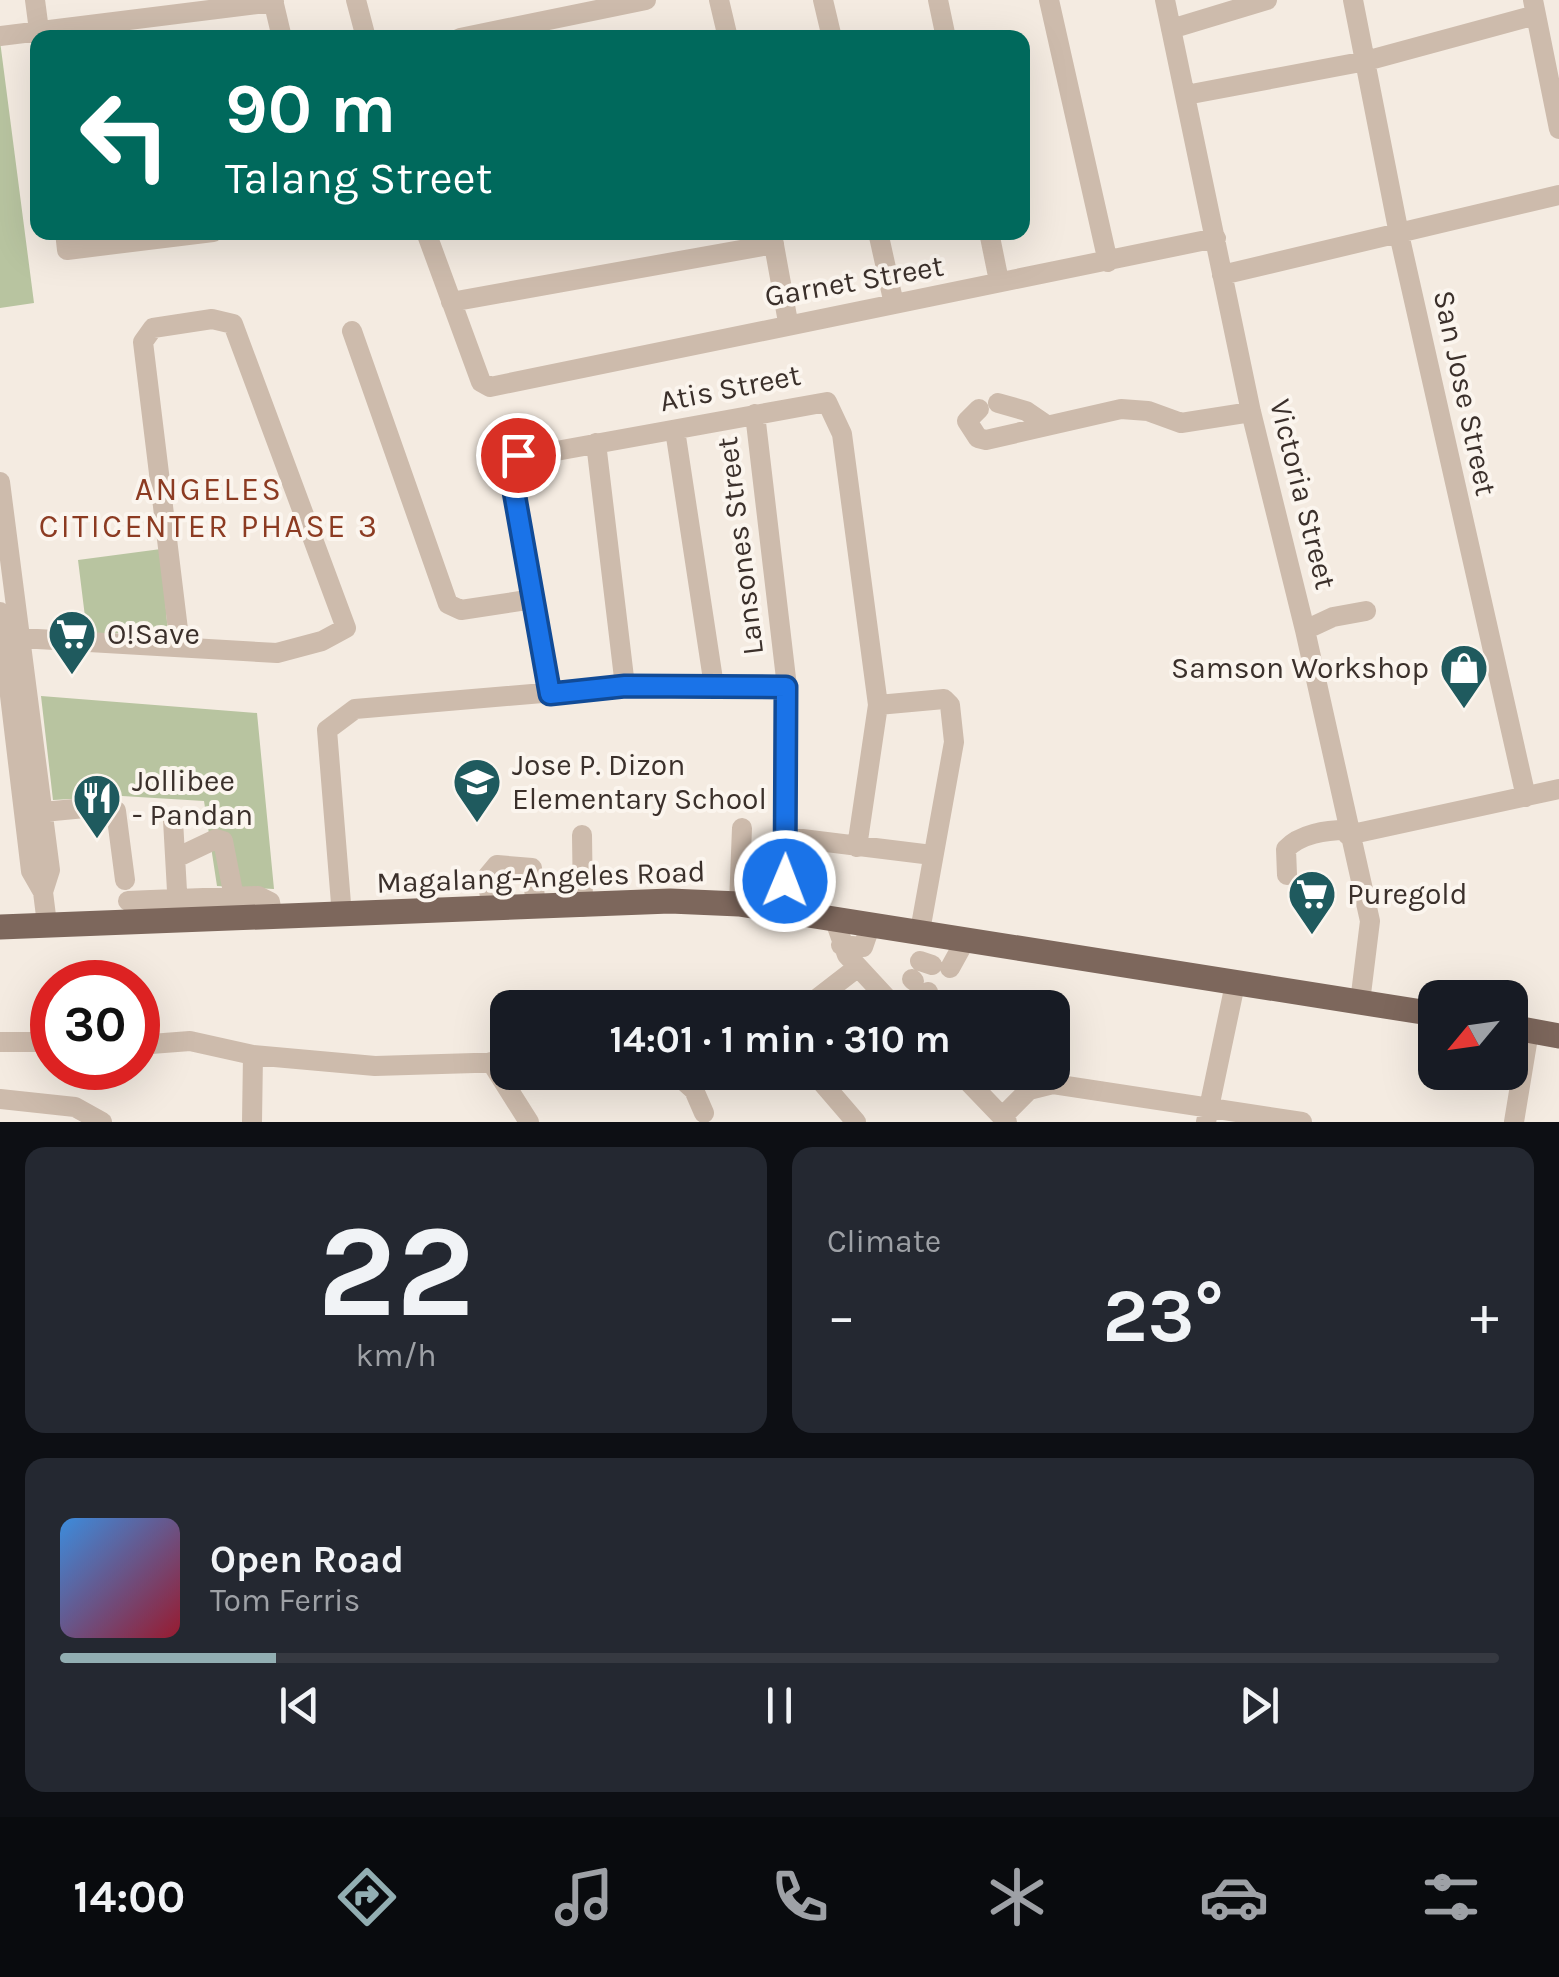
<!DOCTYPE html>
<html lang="en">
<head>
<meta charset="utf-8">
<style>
  :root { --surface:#171b24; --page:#242831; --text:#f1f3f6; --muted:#9ea1a6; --line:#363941; --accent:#92aeb2 }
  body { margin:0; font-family:Karla,sans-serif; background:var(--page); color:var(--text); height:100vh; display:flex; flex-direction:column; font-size:38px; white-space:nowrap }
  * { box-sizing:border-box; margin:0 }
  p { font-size:32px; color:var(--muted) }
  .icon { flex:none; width:55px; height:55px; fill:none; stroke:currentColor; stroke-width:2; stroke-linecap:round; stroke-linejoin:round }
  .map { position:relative; height:1122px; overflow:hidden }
  .drawer { display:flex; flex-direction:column; gap:25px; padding:25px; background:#0d0f14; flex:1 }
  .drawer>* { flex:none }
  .hud { position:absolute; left:30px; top:30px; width:1000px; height:210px; border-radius:20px; box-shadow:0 10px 40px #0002; background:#00695c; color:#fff; overflow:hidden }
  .needle { width:65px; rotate:241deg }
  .fabs { position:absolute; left:1418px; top:980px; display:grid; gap:20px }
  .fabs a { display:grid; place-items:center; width:110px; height:110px; border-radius:20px; background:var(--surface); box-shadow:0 10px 40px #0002; font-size:50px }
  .speed { position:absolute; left:30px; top:960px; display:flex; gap:20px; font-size:50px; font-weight:700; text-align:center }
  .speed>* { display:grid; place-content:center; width:130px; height:130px; border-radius:50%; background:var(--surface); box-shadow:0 10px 40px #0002; line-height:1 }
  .speed .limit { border:15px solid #d22; background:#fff; color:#111 }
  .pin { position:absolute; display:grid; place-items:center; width:85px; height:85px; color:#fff; margin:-42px; border:5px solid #fff; border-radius:50%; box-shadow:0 2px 10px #0007 }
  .me { position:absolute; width:110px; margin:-55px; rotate:1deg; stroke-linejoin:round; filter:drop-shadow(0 0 8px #0008) }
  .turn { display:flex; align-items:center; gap:35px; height:210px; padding:0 30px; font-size:45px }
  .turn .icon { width:130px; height:130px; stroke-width:2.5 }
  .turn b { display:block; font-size:70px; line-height:85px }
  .big { font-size:75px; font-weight:700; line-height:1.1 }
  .drawer .widget { flex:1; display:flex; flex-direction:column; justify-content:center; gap:15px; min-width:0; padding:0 35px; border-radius:20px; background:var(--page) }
  .drawer .dial { align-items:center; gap:0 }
  .dial b { font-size:130px; line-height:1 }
  .song { display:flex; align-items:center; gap:30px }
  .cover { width:120px; height:120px; border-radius:15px; background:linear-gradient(135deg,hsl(210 70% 55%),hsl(350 70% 35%)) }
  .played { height:10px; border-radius:5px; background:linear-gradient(90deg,var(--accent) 15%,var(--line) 15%) }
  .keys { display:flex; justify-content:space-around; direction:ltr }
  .heat { display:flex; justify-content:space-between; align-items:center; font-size:55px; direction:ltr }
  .drawer .tiles { flex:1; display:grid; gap:25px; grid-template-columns:1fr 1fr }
  .widget:last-child { grid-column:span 2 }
  .trip { position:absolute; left:490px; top:990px; width:580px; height:100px; border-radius:20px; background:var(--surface); box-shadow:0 10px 40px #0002; font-weight:700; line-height:100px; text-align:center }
  .dock { display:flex; height:160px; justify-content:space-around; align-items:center; background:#090b0e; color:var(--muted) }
  .dock .icon { width:70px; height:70px }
  .dock .current { color:var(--accent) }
  .dock b { font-size:45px; color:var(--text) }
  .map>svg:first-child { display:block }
</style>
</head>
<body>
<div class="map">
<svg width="1559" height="1122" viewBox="0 0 1559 1122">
  <rect width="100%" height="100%" fill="#f4ebe1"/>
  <path fill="#b8c4a0" d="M0,41L34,303L0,308Z
    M161,549L168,634L87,633L78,560Z
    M41,696L257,713L274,889L217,886L204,801L122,796L53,800Z"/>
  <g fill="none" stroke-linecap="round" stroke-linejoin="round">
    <path stroke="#cdbbac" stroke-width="20" d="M35,0L40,38
      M273,0L282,38
      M356,0L366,38
      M719,0L728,38
      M823,0L832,38
      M938,0L946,38
      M1049,0L1108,262
      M1165,0L1251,412L1305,630L1370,921L1360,1002
      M1353,0L1399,234L1526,797
      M1533,0L1559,129
      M1171,29L1267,0
      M0,36L274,2
      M460,38L646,0
      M1186,95L1366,61L1536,15
      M65,232L67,250L213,232
      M426,232L481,382L490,387L1216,238
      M878,232L894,304
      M989,232L999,281
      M772,234L788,322
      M1222,275L1559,195
      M451,302L774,244
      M352,331L448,604L461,610L533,599
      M998,403L1026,411L1045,424
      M979,409L967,421L978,438L986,440L1121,409L1148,411L1181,423L1251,412
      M755,414L787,687L785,910
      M675,430L714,686
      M596,443L625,686
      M0,482L50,870L43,892L47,924
      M0,612L31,871L43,892
      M1305,630L1333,617L1366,611
      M3,637L277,653L322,641L346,628L233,324L212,319L153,328L143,342L180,646
      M551,694L510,469L512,459L827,402L842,434L878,705L857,847
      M878,705L944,699L950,705L954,742L920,931
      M43,812L106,806L116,811L125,880
      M173,820L178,909
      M582,835L583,907
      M1348,835L1559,789
      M786,837L932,855
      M176,858L216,839L223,841L234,897
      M1287,875L1286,849C1300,834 1326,830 1346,830
      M128,901L151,900
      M739,904L742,828
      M492,910L487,877L497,865L532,868L536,908
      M342,916L327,730L355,709L625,686L787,687
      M834,918L847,955L896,1008
      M150,921L151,900L258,896L270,902L273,918
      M841,945L863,947L871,924
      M920,961L932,965
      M950,968L966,939
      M912,979L914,981
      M805,1008L858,967
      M921,1008L928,992
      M0,1042H52
      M138,1045L190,1041L253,1055L375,1066L508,1062
      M491,1062L529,1122
      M674,1072L694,1090L704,1113
      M813,1072L856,1122
      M959,1072L1007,1122
      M0,1099L75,1107L102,1122
      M1002,1117L1029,1090L1053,1084L1302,1122
      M252,1122L253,1055
      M1206,1122L1235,984
      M1514,1122L1529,1031"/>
    <path stroke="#7d675c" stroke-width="25" d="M0,927L670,901L739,904L1435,1014
      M1510,1027L1559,1036"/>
  </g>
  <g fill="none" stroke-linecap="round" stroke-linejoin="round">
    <g stroke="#114b97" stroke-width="25">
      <path id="route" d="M518,455L510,469L550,694L625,686L786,687L785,881"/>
    </g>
    <use href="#route" stroke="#1a73e8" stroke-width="18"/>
  </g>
  <defs>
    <g id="supermarket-pin" transform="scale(2.5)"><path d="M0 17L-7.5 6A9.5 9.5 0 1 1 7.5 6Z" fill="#1f5a5e" stroke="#fbf5ee"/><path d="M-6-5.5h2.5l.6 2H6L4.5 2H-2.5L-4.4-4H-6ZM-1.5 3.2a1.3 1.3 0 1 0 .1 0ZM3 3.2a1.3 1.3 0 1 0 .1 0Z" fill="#fff"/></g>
    <g id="shop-pin" transform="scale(2.5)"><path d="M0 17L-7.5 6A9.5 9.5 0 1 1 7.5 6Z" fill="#1f5a5e" stroke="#fbf5ee"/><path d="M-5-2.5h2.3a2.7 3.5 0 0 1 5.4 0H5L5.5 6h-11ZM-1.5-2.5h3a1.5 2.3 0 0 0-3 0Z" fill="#fff"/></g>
    <g id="school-pin" transform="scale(2.5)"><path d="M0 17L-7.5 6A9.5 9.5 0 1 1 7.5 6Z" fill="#1f5a5e" stroke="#fbf5ee"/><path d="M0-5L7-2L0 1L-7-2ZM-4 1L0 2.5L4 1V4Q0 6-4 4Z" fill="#fff"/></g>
    <g id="restaurant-pin" transform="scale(2.5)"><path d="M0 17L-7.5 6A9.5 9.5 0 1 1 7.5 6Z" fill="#1f5a5e" stroke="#fbf5ee"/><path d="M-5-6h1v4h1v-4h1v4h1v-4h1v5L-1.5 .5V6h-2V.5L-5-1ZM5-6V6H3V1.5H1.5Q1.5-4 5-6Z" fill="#fff"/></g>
  </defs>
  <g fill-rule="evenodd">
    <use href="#supermarket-pin" x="72" y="634"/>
    <use href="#shop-pin" x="1464" y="668"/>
    <use href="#school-pin" x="477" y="782"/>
    <use href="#restaurant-pin" x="97" y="798"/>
    <use href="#supermarket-pin" x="1312" y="894"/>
  </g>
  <g text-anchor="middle" stroke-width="8" stroke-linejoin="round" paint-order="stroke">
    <g font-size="30" fill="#3b302b" stroke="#fbf5ee">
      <text transform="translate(854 281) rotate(-10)" y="10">Garnet Street</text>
      <text transform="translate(730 388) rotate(-11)" y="10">Atis Street</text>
      <text transform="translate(1465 393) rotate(78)" y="10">San Jose Street</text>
      <text transform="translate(1303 494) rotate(76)" y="10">Victoria Street</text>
      <text transform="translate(740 546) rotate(-97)" y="10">Lansones Street</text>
      <text transform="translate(541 877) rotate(-2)" y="10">Magalang-Angeles Road</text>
    </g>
    <g font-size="30" fill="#3b302b" stroke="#fbf5ee" text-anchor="start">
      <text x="107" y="644">O!Save</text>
      <text x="1429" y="678" text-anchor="end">Samson Workshop</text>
      <text x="512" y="775">Jose P. Dizon<tspan x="512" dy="34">Elementary School</tspan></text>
      <text x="132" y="791">Jollibee<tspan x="132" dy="34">- Pandan</tspan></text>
      <text x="1347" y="904">Puregold</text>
    </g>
    <g font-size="32" letter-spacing="2.5" fill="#8c3b22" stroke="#fbf5ee">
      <text x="209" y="500">ANGELES<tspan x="209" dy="37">CITICENTER PHASE 3</tspan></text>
    </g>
  </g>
</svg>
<div class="fabs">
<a><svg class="needle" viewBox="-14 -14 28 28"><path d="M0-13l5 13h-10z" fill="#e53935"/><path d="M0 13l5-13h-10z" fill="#9ea1a6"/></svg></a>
</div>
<div class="speed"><div class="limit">30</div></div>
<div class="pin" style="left:518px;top:455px;background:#d93025"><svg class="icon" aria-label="arrive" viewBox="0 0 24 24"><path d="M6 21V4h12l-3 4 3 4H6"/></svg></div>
<svg class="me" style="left:785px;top:881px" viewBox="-20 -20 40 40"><circle r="17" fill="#1a73e8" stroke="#fff" stroke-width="3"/><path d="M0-11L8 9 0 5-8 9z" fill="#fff"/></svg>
<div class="trip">14:01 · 1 min · 310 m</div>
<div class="hud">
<div class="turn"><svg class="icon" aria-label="left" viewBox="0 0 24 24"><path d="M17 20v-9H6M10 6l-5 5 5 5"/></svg><div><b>90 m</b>Talang Street</div></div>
</div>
</div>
<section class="drawer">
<div class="tiles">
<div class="widget dial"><b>22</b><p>km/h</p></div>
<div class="widget"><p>Climate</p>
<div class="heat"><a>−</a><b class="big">23°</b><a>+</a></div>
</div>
<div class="widget">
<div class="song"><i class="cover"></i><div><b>Open Road</b><p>Tom Ferris</p></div></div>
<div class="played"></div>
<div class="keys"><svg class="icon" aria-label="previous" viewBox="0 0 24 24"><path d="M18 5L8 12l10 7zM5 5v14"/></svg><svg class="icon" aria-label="pause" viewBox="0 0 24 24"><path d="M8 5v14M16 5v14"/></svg><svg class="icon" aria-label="next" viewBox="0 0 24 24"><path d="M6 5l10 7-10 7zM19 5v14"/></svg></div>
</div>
</div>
</section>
<nav class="dock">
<b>14:00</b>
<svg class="icon current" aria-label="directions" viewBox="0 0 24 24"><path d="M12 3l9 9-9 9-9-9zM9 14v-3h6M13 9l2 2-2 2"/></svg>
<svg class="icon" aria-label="music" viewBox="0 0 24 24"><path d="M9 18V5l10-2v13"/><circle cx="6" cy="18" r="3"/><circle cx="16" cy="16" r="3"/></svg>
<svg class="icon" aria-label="phone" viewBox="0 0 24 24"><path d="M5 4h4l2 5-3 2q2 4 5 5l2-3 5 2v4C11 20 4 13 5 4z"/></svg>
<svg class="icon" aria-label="climate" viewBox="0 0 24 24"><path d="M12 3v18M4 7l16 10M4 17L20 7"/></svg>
<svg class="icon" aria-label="car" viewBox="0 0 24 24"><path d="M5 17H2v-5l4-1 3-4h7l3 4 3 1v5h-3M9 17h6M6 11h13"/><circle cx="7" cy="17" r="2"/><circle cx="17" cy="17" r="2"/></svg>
<svg class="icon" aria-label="filters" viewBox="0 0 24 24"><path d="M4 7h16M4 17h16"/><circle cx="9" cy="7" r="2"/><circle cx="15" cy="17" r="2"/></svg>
</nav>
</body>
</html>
